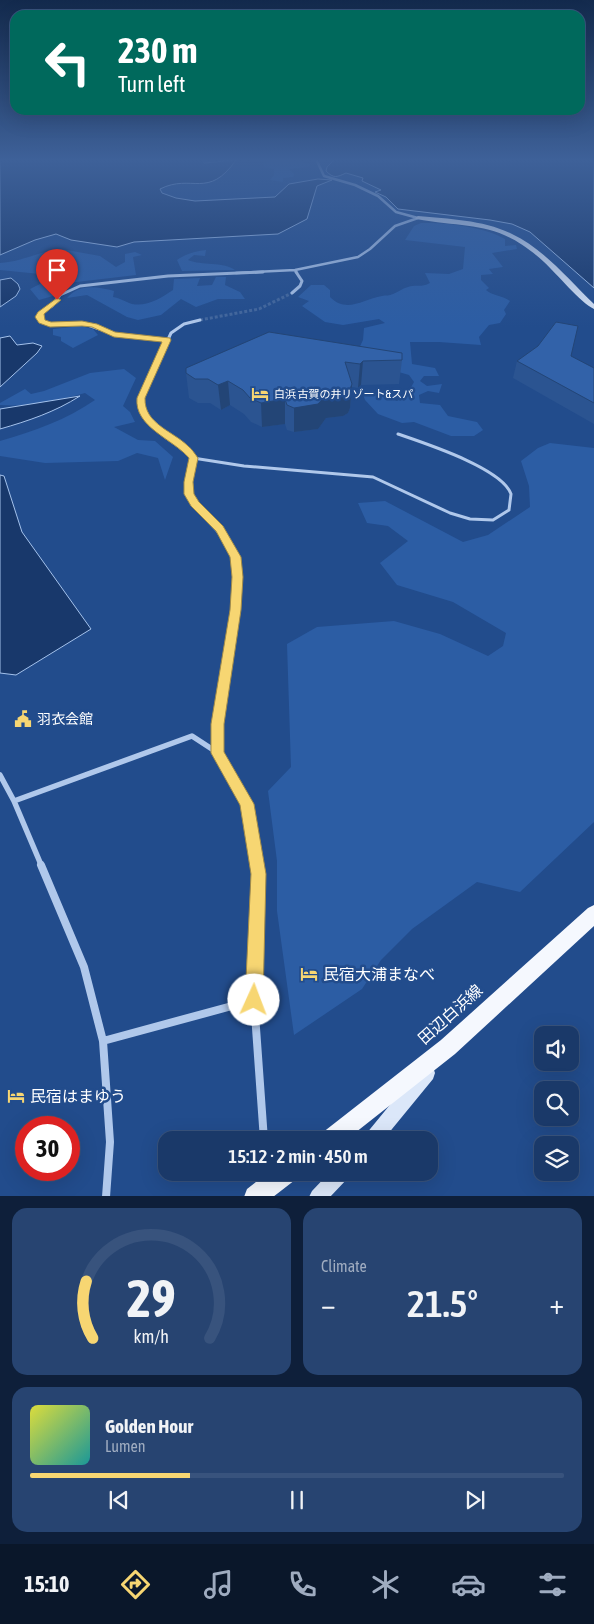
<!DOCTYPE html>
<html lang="en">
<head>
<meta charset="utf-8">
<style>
  :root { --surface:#1a3969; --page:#274471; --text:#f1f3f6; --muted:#9facc0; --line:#38537d; --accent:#f7d672 }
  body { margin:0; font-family:"Asap Condensed","Noto Sans JP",sans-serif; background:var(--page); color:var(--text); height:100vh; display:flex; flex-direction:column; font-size:19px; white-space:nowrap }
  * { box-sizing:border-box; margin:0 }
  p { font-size:16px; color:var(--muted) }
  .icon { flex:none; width:28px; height:28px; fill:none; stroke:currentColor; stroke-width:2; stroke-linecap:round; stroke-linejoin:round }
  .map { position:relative; height:1196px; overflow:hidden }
  .side { display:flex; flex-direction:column; gap:12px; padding:12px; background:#0e1f3a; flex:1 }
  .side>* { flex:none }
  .guide { position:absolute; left:10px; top:10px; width:575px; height:105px; border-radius:15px; box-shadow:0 5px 20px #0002,0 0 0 1px var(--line); background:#00695c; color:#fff; overflow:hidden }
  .fabs { position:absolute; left:534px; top:1026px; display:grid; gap:10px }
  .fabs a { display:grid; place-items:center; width:45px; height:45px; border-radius:10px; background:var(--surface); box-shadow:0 5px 20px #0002,0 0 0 1px var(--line); font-size:25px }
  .speed { position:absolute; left:15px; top:1116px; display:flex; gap:10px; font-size:25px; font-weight:700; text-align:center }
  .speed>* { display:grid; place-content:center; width:65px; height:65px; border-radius:50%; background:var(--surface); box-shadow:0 5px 20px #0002,0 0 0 1px var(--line); line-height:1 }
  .speed .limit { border:8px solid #d22; background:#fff; color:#111 }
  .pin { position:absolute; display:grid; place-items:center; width:42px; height:42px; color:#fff; margin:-51px -21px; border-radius:50% 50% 50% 0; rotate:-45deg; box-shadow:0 0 5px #0007 }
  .pin .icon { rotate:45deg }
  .me { position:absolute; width:55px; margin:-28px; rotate:2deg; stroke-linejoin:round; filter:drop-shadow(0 0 4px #0008) }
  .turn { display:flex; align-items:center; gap:18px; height:105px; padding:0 25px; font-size:22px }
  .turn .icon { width:65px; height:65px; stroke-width:2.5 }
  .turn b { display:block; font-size:35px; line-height:42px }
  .big { font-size:38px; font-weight:600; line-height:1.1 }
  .side .card { flex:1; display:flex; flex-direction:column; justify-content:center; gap:8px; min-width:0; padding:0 18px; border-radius:15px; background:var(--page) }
  .side .dial { align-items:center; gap:0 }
  .dial svg { height:130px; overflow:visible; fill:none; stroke:var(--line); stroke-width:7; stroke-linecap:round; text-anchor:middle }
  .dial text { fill:var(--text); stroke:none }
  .song { display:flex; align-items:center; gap:15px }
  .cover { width:60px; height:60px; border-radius:8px; background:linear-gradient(135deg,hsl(60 70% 55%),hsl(180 70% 35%)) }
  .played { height:5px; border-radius:2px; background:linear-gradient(90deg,var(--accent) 30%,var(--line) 30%) }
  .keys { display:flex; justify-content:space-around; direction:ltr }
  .heat { display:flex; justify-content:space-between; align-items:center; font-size:28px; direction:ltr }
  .side .tiles { flex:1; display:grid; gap:12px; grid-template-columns:1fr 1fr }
  .card:last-child { grid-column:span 2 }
  .trip { position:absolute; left:158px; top:1131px; width:280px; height:50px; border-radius:15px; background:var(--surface); box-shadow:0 5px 20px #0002,0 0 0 1px var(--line); font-weight:600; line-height:50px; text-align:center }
  .tab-bar { display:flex; height:80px; justify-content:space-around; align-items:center; background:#0a172a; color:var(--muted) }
  .tab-bar .icon { width:35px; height:35px }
  .tab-bar .on { color:var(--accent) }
  .tab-bar b { font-size:22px; color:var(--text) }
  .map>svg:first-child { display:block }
</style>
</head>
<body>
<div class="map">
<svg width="594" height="1197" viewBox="0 0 594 1197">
  <rect width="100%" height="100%" fill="#224c8c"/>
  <path fill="#2c5da4" d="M251,159H290L310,164L309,167L289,169L294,174L293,177L283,178V182L270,180L274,175V169L264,167L263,162L259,159Z
    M421,223C444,222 486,227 505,239V246L516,245L517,249L492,253L503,267L489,269L493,274L481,275V280L489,288L486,290C493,296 501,295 510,301L504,310L506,314L500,323L489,325L479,337L481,345L439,342H410L412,364L435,368L439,376H424L420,381L427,386L442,384L439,393L428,391L419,395L420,403L440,405L448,416L477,422L483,430L474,436H451L414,422L402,423L378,414L365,400L363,394C377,390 385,398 397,401L406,396L414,382L409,375L354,359L363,340L364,328L385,323L379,319L343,325L325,322L302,306L309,301L298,297L311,285H324L330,290V297C347,314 363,299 382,296C386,295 389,296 393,294C398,292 403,288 408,287C417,284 421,288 430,283L425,273L449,274L463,269L465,247L405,240L414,226Z
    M61,249L100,256L116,267L125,262V254L135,252L142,255L133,257L136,275L68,283L57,287L53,296L39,300L30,289L40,284L43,279L40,274L0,270V263C21,262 40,251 61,249Z
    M206,250L205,256L194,255L188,260C202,266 222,261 235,270L182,271L177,260C185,254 196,251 206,250Z
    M216,277H226L225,285L240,292L245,299H218L196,307L181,299L161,315L138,320L127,317L87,295L67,298C80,283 98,287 114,291L113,297C120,298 126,302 132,304C147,307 161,298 173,290L174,279L200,278L197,286L212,285Z
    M81,326L93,329L98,335L73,348L61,341V337L53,335V329Z
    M124,369L136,378L123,406L130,412L135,422L114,427L138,440L155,441L173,457L165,480L158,458L137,453L118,461L45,463L0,456V441C34,431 66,420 95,400L85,393C56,401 30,407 0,405V403L25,389L31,394L44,391L90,373Z
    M550,443L594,448V822L520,892L477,882L412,929L381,960L362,989L294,1035L277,911V861L268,791L291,767L287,644L317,627L394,621L440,634L488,656L503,646L506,633L453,602L397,585L380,563L408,541L388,526L367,523L358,503L385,501L463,542L488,535L530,507L529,486L521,461L538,448Z"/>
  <path fill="#18386b" stroke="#a4c2ec" d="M0,159H202L204,163L236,160C208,200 192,173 160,189L162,193L176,198L195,201L275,197L289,184L318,179L332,180L317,186L307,219L278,234L134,242L117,247L71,240L56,234L35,240L0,255Z
    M335,159H594V288L530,232L512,224L490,220L398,209L386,197L375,192L381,190L362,181L363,178L346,173C337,177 334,179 326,171L327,167Z
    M11,278L18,284L20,289L16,296L0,307V280Z
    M10,336L17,345L33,343L42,346L37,353L0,387V338Z
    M80,396C55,412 28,421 0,429V409Z
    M0,475L4,476L22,532L91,629L16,675L0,673Z"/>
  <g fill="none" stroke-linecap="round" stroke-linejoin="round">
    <path stroke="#43679d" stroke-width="3" stroke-dasharray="3 2" stroke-linecap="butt" d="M200,320L259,309L292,293"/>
    <path stroke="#b0c8eb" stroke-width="3" d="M193,458L244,466L373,477L450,513L470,519L493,520L509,510L511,494C502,468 424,443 398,434"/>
    <path stroke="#b0c8eb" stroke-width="2.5" d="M316,159L324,176L355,185L378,196L396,212L418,218
      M295,270L297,273
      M236,273L295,270L358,257L370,249L395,226L418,218"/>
    <path stroke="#b0c8eb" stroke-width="3" d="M292,293L300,286L302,281L296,272
      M167,340L114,334L82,323L50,324L42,321L39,317L40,313L52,306L60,295L80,286L168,276L263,272
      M150,421L142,408L141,398L171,333L184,324L200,320"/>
    <path stroke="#b0c8eb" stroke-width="4.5" d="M149,419L193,458C191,468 188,479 189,489C191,512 224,529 233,552C241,571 238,594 235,614"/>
    <path stroke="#b0c8eb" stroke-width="5.5" d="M218,753L221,707L235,613
      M0,775L14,801L42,867
      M14,801L192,736L218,753L247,804L258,867"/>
    <path stroke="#b0c8eb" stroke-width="8" d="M41,865L84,967L103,1041L110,1142L106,1197
      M258,865L259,874L254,1000L264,1140
      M103,1041L254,1000"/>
    <path fill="#dbe7f9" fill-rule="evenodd" d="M418,216C449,219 484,220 512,234C544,249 569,280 594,304V309C581,303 556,273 544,262C498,220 472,229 416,219L415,218Z
      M427,1065L433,1067L435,1073L433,1079L383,1140H364L366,1134L421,1067Z
      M330,1172H350L348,1178L330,1197H309L312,1191Z"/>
    <path fill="#f5f8fe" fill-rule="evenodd" d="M594,905V926L455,1054L346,1140H319L322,1133L441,1040L588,908Z
      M269,1172H297L295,1180L273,1197H244L247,1189Z"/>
  </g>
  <path fill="#2b5491" d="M269,332L402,360L399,384L361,385L358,388L352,387L350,408L348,413L343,416L326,418L318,429L294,432L287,430L285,424L262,427L251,422L244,414L230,405L221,410L210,403H198L189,398L186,373Z
    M517,361L594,368V424L513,378Z"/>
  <path fill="#234576" d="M363,361L361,385L358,388L360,364Z
    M228,381L230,405L221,410L218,385Z
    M352,384L350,408L348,413L343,416L326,418L318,429L294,432V408Z
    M285,399V424L262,427L261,403Z"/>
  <path fill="#3262a9" stroke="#234576" d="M556,322L578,326L571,356L594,368V403L517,361L538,346Z
    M269,332L402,353V360L363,361L360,364L345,362L352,384L350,389L344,392L327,394L318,404L294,408L287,405L285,399L261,403L250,398L243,390L228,381L218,385L208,379H195L186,373V368Z"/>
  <linearGradient id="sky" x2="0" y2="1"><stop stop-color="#132a4d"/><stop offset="0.49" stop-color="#3e6199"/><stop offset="1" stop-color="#3e6199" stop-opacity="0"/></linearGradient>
  <rect width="594" height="327" fill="url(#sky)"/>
  <path fill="#f7d672" stroke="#a18b4a" d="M57,298L61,300L44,314L45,320L51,322L82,321L97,324L115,332L170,338L171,340L145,398C144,424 173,431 188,446C192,449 195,454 198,458L193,482L194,494L199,502L223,526L241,557L243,577L241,610L224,724V752L254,804L266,874L263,1000L260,1006L254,1009L248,1006L245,1000L251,874L240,805L211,753V724L230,610L232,577L230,557L216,531L191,506L184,494V482L189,458C173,439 134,427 137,398L162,342L114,337L92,327L82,326L50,327L39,323L35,317L38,312Z"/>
  <defs>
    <g id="hotel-bare" transform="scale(1.35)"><path d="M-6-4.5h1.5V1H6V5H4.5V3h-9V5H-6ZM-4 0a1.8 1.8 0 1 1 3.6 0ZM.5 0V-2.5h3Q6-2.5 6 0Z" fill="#f7d672" stroke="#224c8c" stroke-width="2.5" paint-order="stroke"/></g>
    <g id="civic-bare" transform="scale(1.35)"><path d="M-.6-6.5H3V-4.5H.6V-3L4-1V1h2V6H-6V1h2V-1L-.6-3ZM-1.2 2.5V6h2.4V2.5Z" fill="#f7d672" stroke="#224c8c" stroke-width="2.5" paint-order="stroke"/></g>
  </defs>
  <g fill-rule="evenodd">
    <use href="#hotel-bare" x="260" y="394"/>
    <use href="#civic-bare" x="23" y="719"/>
    <use href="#hotel-bare" x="309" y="974"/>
    <use href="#hotel-bare" x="16" y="1096"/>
  </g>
  <g text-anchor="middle" stroke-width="5" stroke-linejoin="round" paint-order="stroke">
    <g font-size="11" fill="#fff" stroke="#224c8c" text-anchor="start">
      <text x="274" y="398">白浜 古賀の井リゾート&amp;スパ</text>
    </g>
    <g font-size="14" fill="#fff" stroke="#224c8c" text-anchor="start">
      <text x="37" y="724">羽衣会館</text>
    </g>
    <g font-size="16" fill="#fff" stroke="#224c8c" text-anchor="start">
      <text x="323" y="980">民宿大浦まなべ</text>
      <text x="30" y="1102">民宿はまゆう</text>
    </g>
    <g font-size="16" fill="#fff" stroke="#224c8c">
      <text transform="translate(450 1014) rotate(-42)" y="6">田辺白浜線</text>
    </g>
  </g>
</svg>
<div class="fabs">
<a><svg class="icon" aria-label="sound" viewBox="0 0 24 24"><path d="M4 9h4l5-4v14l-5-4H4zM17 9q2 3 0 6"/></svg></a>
<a><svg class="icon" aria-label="search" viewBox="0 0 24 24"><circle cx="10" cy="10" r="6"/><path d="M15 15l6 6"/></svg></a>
<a><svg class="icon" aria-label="layers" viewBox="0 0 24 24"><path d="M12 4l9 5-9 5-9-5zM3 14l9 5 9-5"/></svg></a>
</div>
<div class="speed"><div class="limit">30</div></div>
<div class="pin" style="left:57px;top:300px;background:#d93025"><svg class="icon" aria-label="arrive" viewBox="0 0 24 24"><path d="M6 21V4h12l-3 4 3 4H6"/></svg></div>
<svg class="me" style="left:254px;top:1000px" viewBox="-20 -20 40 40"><circle r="19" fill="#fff"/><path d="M0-13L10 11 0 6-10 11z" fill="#f7d672"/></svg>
<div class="trip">15:12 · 2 min · 450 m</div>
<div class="guide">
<div class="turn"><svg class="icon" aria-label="left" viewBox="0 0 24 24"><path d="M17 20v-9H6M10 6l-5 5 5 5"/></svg><div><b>230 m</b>Turn left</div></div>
</div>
</div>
<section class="side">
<div class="tiles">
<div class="card dial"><svg viewBox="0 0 100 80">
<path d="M14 69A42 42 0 1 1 86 69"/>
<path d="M14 69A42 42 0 0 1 10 34" stroke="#f7d672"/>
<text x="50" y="56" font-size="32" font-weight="700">29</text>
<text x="50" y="72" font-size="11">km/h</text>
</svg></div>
<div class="card"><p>Climate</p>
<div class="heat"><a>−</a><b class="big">21.5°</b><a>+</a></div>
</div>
<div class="card">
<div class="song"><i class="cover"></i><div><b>Golden Hour</b><p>Lumen</p></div></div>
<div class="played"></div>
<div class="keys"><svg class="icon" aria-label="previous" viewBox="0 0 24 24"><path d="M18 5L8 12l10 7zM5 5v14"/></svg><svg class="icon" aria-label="pause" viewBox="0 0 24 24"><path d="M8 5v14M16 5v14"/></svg><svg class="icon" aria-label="next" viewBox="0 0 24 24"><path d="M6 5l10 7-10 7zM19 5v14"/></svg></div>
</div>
</div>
</section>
<nav class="tab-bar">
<b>15:10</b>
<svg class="icon on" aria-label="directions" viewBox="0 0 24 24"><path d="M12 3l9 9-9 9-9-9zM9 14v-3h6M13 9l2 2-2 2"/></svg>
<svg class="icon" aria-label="music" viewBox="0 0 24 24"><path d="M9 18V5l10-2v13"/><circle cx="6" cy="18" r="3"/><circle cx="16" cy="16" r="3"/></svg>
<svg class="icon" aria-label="phone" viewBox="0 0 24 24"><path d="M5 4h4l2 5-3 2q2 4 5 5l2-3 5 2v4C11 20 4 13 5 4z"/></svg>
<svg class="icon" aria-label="climate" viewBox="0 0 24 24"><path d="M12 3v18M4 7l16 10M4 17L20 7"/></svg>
<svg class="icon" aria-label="car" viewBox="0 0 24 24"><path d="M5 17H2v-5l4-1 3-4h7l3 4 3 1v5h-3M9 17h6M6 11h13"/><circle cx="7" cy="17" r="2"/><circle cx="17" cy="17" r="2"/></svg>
<svg class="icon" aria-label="filters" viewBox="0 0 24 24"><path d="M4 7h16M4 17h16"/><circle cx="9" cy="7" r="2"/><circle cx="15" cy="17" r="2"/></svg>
</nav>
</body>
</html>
